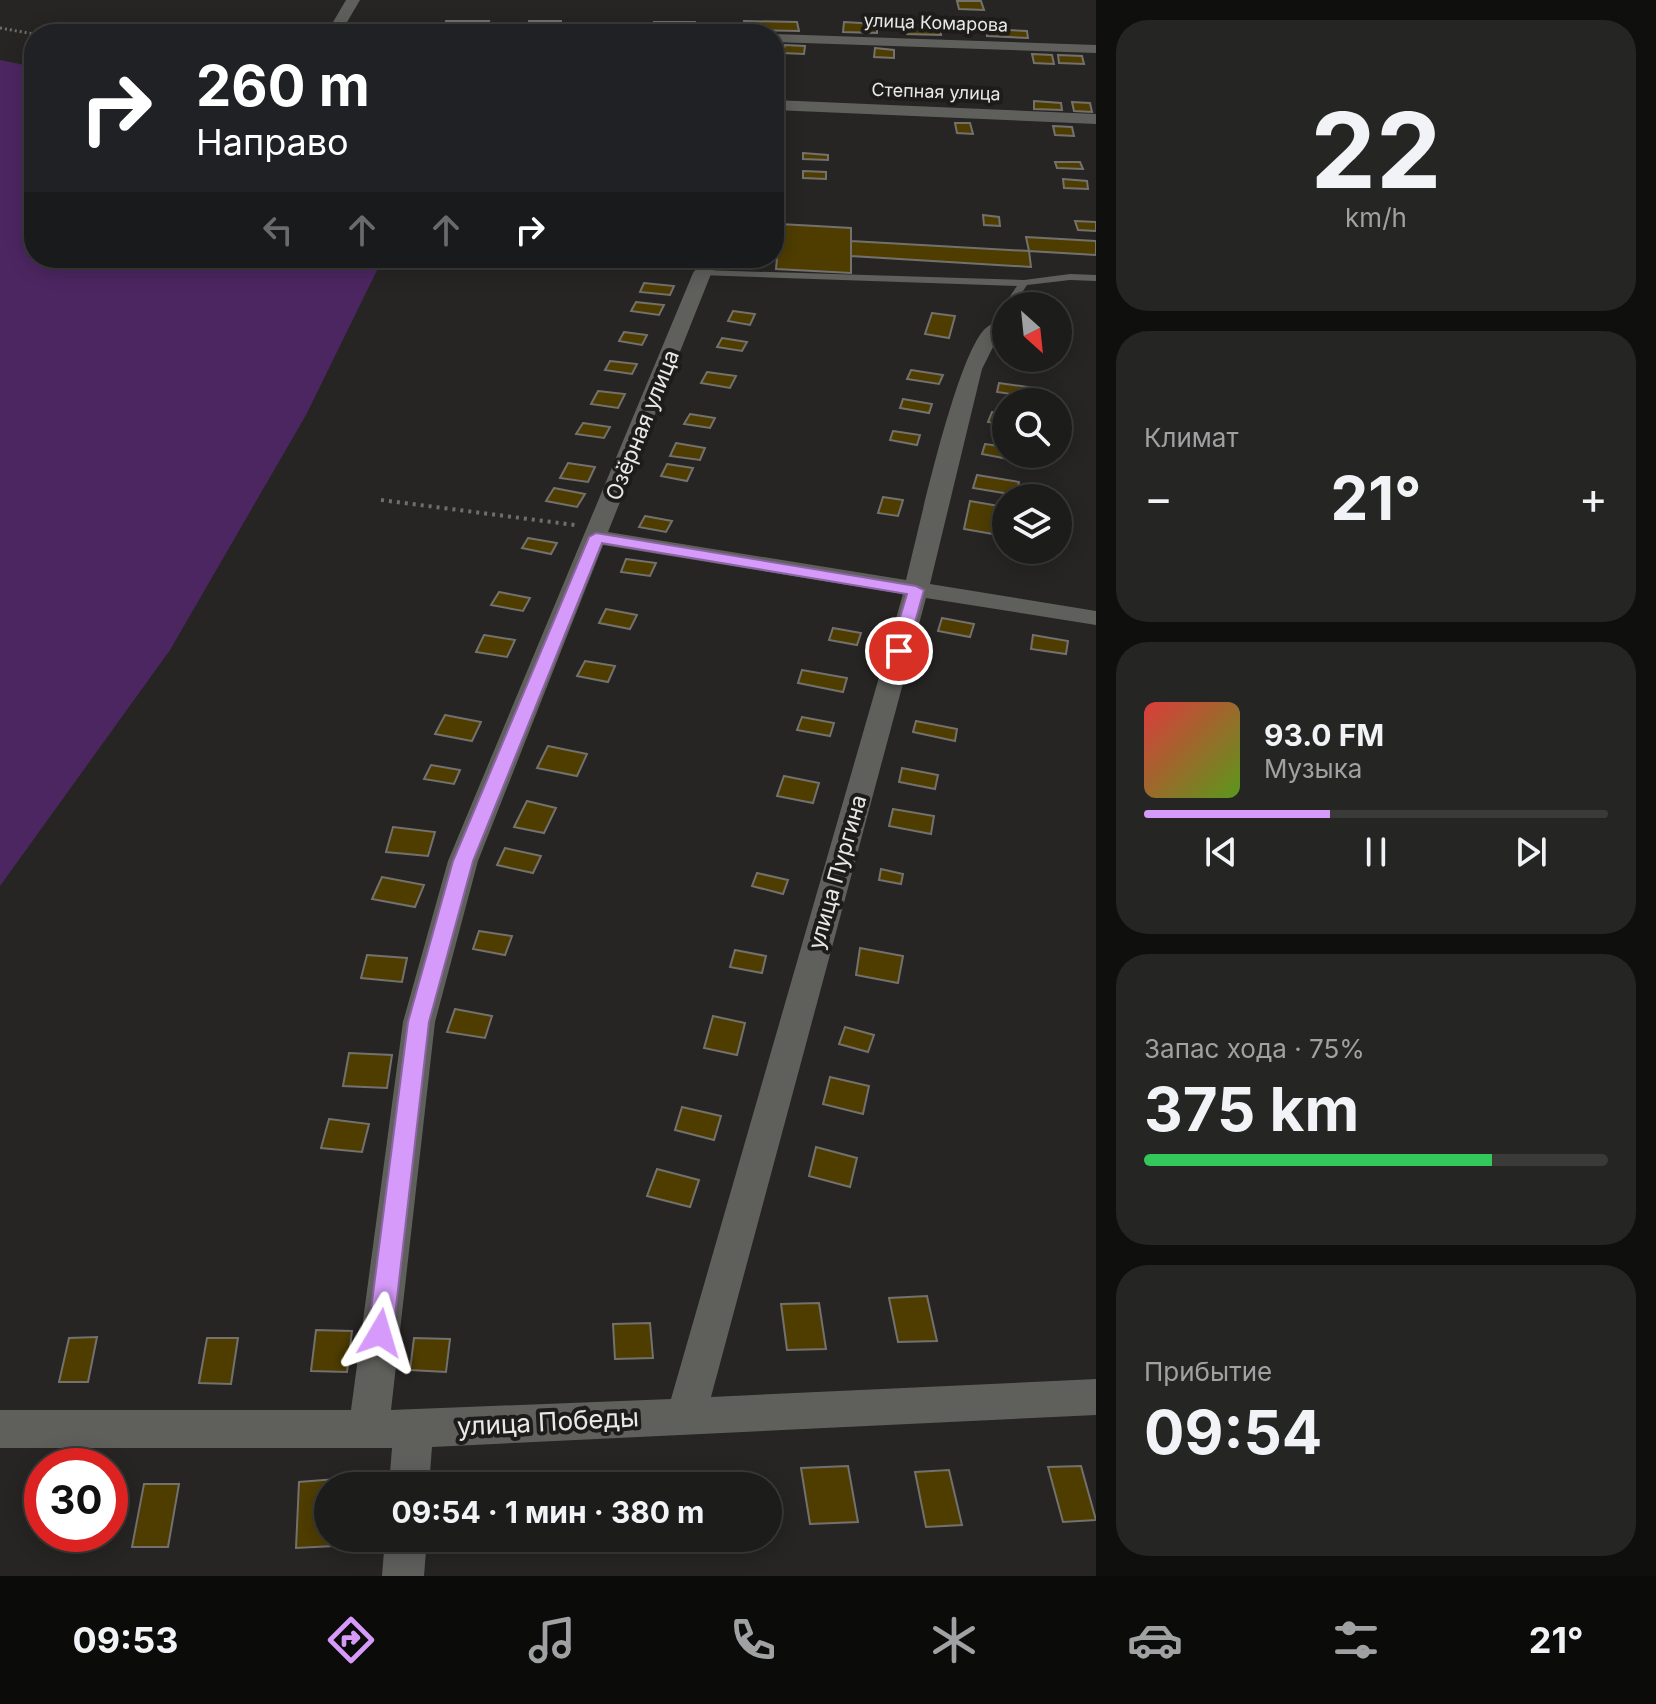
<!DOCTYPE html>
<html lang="ru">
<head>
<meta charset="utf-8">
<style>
  :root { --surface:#1c1c1a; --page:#252523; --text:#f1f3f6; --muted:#a0a1a2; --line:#3a3a39; --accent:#d69bfa }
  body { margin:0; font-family:Inter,sans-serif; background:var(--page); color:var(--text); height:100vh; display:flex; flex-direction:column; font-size:30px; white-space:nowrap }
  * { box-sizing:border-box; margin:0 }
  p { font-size:26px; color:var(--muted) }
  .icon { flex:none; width:44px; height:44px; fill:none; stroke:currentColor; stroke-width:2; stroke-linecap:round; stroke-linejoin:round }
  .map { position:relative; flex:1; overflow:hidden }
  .details { display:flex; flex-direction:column; gap:20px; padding:20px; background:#0f0f0e; width:560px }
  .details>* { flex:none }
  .top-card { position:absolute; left:24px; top:24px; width:760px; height:244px; border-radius:32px; box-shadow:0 4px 20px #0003,0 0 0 2px var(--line); background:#202124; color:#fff; overflow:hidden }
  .needle { width:52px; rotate:153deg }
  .fabs { position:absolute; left:992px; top:292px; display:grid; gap:16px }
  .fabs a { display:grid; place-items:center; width:80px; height:80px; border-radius:50%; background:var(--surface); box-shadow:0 4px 20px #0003,0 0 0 2px var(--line); font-size:40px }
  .speed { position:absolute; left:24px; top:1448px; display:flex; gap:16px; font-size:40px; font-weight:700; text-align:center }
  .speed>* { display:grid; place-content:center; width:104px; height:104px; border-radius:50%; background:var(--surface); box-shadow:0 4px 20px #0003,0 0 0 2px var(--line); line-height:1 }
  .speed .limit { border:12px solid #d22; background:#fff; color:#111 }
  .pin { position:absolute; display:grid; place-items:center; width:68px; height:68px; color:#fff; margin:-34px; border:4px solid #fff; border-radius:50%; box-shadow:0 2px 8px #0007 }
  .me { position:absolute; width:88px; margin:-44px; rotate:7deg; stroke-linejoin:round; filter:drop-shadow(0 0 6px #0008) }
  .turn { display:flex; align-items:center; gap:28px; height:168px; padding:0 40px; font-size:36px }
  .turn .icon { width:104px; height:104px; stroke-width:2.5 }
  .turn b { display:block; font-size:56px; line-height:68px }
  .lanes { display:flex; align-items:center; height:76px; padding:0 40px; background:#0003; justify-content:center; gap:40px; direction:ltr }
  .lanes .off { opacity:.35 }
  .big { font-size:60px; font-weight:700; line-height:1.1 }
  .details .widget { flex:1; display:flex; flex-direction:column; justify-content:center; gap:12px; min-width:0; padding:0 28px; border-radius:32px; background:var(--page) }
  .details .dial { align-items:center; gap:0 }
  .dial b { font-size:104px; line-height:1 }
  .song { display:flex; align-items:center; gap:24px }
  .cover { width:96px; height:96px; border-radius:12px; background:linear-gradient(135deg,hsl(0 70% 55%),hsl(90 70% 35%)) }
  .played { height:8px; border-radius:4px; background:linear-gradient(90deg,var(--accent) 40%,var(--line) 40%) }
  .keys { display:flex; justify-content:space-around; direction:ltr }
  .heat { display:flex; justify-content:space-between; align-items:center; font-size:44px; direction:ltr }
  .charge { height:12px; border-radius:6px; background:linear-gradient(90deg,#34c759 75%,var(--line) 0) }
  .trip { position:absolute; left:314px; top:1472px; width:468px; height:80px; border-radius:40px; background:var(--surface); box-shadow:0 4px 20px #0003,0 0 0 2px var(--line); font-weight:700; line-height:80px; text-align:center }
  .menu { display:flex; height:128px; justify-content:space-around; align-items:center; background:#0b0b0a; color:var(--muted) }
  .menu .icon { width:56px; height:56px }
  .menu .on { color:var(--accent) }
  .menu b { font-size:36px; color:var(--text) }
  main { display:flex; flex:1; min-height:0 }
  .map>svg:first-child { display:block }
</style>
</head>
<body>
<main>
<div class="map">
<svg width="1096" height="1576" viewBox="0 0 1096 1576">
  <rect width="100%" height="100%" fill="#262523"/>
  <path fill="#4c2661" d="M0,60L34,67V258H383L306,415L170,650L0,886Z"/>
  <path fill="#4f3d00" stroke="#72716e" stroke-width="2" d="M957,1H981L984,10L959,9Z
    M446,21H489L487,31H444Z
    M529,21H561V31H528Z
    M744,21L797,22L799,31L745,30Z
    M654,22H695L696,31H655Z
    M844,22L877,24V33L843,32Z
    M366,24H405L404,31H364Z
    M906,24L940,26L941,35L907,34Z
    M590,25H624V31H590Z
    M987,29L1027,31L1028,38L987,36Z
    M785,45L805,46L804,54L783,53Z
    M875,48L894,50V58L874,57Z
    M1032,54L1052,55L1054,64L1034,63Z
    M1058,55L1082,56L1084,64L1059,63Z
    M1034,101L1061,103L1062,110L1034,109Z
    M1072,102L1090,103L1092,112L1074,111Z
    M955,123H970L973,134L957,133Z
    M1053,126L1072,127L1074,136L1055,135Z
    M803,153L828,155V160L803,159Z
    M1055,162H1080L1083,169L1057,168Z
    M803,171L826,172V179L803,178Z
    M1063,179L1087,181L1088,189L1064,188Z
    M983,215L999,217L1000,226L984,225Z
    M1075,221L1096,222V231L1078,230Z
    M780,224L851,228V273L776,269Z
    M1026,237L1096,241V255L1029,251Z
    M851,241L1029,251L1031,267L851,256Z
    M644,283L674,286L670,295L640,292Z
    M636,302L664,305L659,315L631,311Z
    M733,311L755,314L750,325L728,321Z
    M932,313L955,316L949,338L925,334Z
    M624,332L647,335L642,345L619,341Z
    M722,338L747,342L742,351L717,347Z
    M610,361L637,364L632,374L605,370Z
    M911,370L943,375L939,384L907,379Z
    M707,372L736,376L730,388L701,383Z
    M999,383L1035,388L1033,397L997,392Z
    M598,391L625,394L618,408L591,404Z
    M903,399L932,404L929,413L900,408Z
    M992,412L1006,414V425L988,422Z
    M690,414L715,418L710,428L684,424Z
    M583,423L610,427L604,438L576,434Z
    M893,431L920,435L917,445L890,440Z
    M676,443L705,448L700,460L670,456Z
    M985,444L1006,447L1008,459L982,454Z
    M568,463L595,467L588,482L560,478Z
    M667,464L693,468L687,481L661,476Z
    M977,475L1019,482L1016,495L973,488Z
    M554,488L585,494L577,507L546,501Z
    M883,497L903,500L898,516L878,513Z
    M970,501L999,506L993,534L964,529Z
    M645,516L672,521L666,532L639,527Z
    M528,538L557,543L551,554L522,548Z
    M626,559L656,563L650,576L621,572Z
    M499,592L530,598L523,611L491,605Z
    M606,609L637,615L630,629L599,623Z
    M942,618L974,624L970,637L938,631Z
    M833,628L861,633L857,645L829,640Z
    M484,635L515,640L507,657L476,652Z
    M1033,635L1068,641L1066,654L1031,649Z
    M585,661L615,666L608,682L577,676Z
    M802,670L847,678L843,692L798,683Z
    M445,715L481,722L472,741L435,734Z
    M802,717L834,723L830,736L797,730Z
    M916,721L957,729L955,741L913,732Z
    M548,746L587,754L577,776L537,768Z
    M431,765L460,770L454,784L424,779Z
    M902,768L938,775L935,789L899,782Z
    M784,776L819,783L813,803L777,796Z
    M527,801L556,808L544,833L514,827Z
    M893,809L934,816L931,834L889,826Z
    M393,827L435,832L428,856L386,852Z
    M505,848L541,856L533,873L497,865Z
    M881,869L903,874L901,884L879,880Z
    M757,873L788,880L783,894L752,886Z
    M382,877L424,885L415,907L372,899Z
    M479,931L512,936L505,955L473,949Z
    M860,948L903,956L898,983L856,975Z
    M735,950L766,956L762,973L730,967Z
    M367,955L407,958L402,982L361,978Z
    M455,1009L492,1016L485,1038L447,1032Z
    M713,1016L745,1023L737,1055L704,1048Z
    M845,1027L874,1035L868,1052L839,1044Z
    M349,1053L392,1055L387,1088L343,1086Z
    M830,1077L869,1086L863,1114L823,1104Z
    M682,1107L721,1116L714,1140L675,1130Z
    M329,1119L369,1124L362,1152L321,1148Z
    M816,1147L857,1158L850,1187L809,1176Z
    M657,1169L699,1180L690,1207L647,1196Z
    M927,1296L937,1341L898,1342L889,1298Z
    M819,1303L826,1349L787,1350L781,1304Z
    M650,1323L653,1358L615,1359L613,1324Z
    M316,1330L352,1331L347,1372L311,1371Z
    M97,1337L88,1382H59L69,1338Z
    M207,1338H238L231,1384L199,1383Z
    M414,1338L450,1339L446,1372L410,1370Z
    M848,1466L858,1522L810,1524L801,1468Z
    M1081,1466L1096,1520L1063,1522L1048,1467Z
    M949,1470L962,1525L926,1527L915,1472Z
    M538,1478L572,1480L571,1486H538Z
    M336,1479V1486H328V1538H334V1546L296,1548L299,1482Z
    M144,1484H179L168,1547H132Z"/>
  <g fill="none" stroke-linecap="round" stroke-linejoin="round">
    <path stroke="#6f6e6c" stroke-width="3" stroke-dasharray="2 3" stroke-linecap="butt" d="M0,28L34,34"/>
    <path stroke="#6f6e6c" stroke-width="4" stroke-dasharray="3 5" stroke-linecap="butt" d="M381,500L575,525"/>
    <path fill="#5f5f5c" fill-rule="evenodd" d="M702,270L1024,280L1070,274L1096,275V281L1070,280L1027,285L1013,306H1006V316L995,333L991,334L986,331L1017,286L699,275L697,273Z"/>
    <path fill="#5f5f5c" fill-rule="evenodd" d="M346,0H360L340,34H326Z
      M772,34H774L1096,45V53L774,42Z
      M774,100L1096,114V124L774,110Z
      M704,258H723L711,274L608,532L906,580C916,542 960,333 991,325L1001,331L982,369L930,584L1096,611V625L926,598L711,1397L1096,1379V1415L432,1447L429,1486H389L392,1448H0V1410H351L403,1022L448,861L693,273ZM603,545L903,594L671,1399L391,1410L435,1022L478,861Z
      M385,1538H427L424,1576H382Z"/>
  </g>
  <path fill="#d69bfa" stroke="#8b65a2" stroke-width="2" d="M596,533L916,586L924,590L907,651L899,656L890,651L907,594L602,543L473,861L429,1022L393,1333L389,1341L380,1344L372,1341L368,1333L408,1022L453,861L589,537Z"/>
  <g text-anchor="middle" stroke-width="8" stroke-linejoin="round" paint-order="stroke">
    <g font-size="18" fill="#e8e8e6" stroke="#1d1c1a">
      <text transform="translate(936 23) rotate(2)" y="6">улица Комарова</text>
      <text transform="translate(936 92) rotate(2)" y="6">Степная улица</text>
    </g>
    <g font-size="22" fill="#e8e8e6" stroke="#1d1c1a">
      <text transform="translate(642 425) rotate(-68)" y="8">Озёрная улица</text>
      <text transform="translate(837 872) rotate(-74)" y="8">улица Пургина</text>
    </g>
    <g font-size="26" fill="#e8e8e6" stroke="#1d1c1a">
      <text transform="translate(548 1422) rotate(-3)" y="9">улица Победы</text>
    </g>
  </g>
</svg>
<div class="fabs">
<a><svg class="needle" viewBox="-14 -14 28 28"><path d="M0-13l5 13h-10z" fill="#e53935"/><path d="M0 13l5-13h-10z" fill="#a0a1a2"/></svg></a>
<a><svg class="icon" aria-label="search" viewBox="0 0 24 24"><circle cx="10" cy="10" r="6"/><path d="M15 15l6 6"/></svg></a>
<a><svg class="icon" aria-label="layers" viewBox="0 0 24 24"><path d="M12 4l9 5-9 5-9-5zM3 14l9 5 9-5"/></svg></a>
</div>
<div class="speed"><div class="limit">30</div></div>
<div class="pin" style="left:899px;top:651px;background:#d93025"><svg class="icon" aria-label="arrive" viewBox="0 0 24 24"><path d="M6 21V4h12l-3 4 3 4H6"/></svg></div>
<svg class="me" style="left:380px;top:1333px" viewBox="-20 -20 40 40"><path d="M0-17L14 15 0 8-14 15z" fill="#d69bfa" stroke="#fff" stroke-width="4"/></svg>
<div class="trip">09:54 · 1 мин · 380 m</div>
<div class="top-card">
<div class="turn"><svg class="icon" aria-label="right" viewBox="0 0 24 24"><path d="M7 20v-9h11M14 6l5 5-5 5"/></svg><div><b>260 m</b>Направо</div></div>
<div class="lanes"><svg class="icon off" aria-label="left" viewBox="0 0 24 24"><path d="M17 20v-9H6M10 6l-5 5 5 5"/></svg><svg class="icon off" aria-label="ahead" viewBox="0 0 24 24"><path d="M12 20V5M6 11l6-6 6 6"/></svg><svg class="icon off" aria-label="ahead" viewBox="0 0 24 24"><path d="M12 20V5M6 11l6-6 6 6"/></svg><svg class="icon" aria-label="right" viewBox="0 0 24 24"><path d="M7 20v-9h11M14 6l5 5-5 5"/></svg></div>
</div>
</div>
<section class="details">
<div class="widget dial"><b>22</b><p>km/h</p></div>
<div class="widget"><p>Климат</p>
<div class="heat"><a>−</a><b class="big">21°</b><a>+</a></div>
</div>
<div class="widget">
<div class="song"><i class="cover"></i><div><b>93.0 FM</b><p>Музыка</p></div></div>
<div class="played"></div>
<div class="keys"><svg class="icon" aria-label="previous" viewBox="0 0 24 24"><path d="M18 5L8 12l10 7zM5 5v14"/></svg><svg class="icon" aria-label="pause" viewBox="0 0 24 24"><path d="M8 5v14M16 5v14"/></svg><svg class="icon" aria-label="next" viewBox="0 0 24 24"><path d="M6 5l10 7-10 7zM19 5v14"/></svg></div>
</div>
<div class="widget"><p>Запас хода · 75%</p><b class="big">375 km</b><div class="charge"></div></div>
<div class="widget"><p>Прибытие</p><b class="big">09:54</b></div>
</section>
</main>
<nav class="menu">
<b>09:53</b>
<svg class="icon on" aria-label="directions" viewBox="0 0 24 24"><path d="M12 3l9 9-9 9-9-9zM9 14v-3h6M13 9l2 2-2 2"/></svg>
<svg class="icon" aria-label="music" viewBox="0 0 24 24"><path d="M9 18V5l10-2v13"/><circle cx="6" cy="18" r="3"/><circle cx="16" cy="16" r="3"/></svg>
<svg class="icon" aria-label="phone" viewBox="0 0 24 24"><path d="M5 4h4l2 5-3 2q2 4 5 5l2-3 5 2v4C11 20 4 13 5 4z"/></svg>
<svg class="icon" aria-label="climate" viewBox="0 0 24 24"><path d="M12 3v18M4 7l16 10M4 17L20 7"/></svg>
<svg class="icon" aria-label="car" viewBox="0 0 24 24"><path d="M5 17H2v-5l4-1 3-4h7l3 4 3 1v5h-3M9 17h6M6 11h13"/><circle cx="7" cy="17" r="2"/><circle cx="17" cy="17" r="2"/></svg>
<svg class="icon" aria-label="filters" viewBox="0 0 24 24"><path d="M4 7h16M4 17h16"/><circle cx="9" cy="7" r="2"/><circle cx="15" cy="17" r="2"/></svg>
<b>21°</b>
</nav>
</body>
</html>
